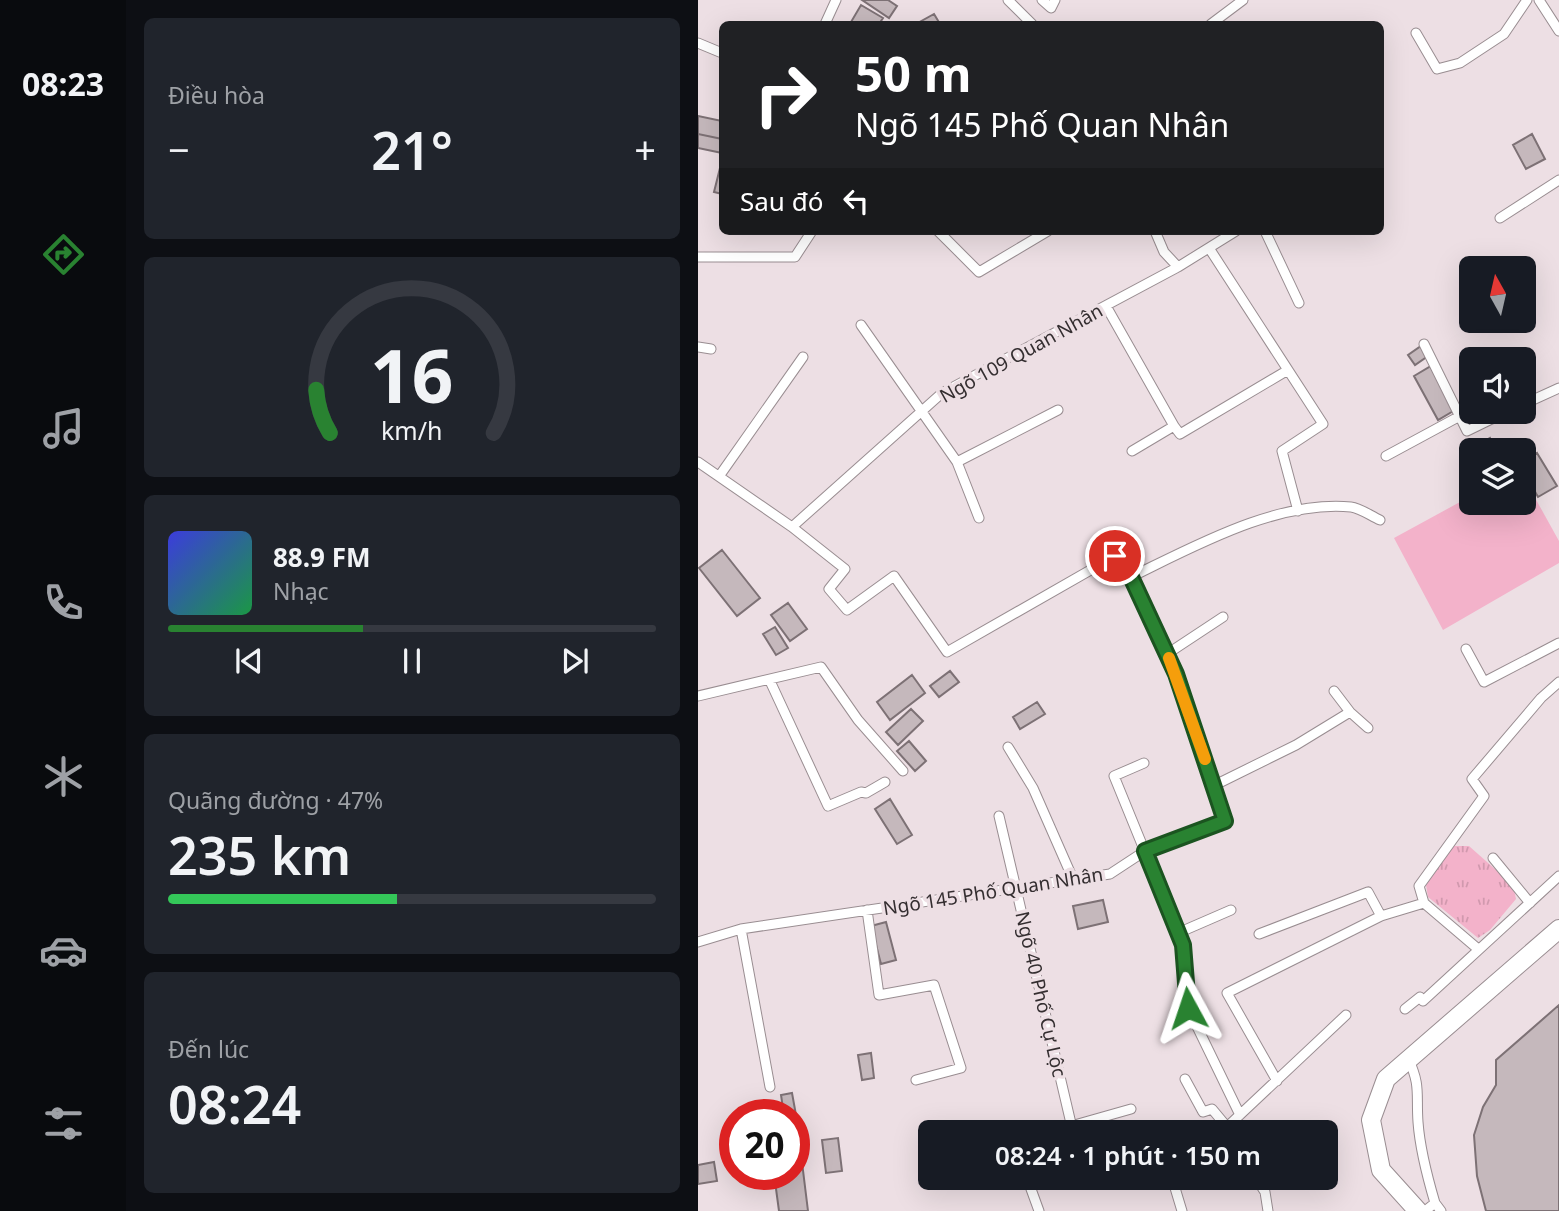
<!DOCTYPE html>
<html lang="vi">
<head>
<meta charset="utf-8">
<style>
  :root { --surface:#171b24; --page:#20242c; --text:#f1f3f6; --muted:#9ea1a6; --line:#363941; --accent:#298231 }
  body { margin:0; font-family:"Noto Sans",sans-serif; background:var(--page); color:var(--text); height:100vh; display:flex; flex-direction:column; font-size:26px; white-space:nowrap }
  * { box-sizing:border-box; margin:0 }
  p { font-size:23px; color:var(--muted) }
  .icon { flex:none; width:38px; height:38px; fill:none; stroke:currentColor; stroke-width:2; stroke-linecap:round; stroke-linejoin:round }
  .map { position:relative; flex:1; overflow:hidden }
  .panel { display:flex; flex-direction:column; gap:18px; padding:18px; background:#0d0f14; width:572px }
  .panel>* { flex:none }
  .banner { position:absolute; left:21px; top:21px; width:665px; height:214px; border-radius:10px; box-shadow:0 7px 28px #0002; background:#202124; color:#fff; overflow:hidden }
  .needle { width:46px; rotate:352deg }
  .buttons { position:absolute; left:761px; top:256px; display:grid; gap:14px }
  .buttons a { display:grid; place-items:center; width:77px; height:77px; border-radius:10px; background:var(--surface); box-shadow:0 7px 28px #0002; font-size:35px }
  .speed { position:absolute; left:21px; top:1099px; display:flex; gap:14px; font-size:35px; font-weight:700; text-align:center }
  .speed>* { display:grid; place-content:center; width:91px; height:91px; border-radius:50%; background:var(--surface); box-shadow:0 7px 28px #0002; line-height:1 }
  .speed .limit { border:10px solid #d22; background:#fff; color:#111 }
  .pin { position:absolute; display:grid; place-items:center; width:60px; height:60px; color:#fff; margin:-30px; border:4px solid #fff; border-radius:50%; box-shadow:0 2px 7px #0007 }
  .me { position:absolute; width:77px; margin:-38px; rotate:355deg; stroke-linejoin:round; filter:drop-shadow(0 0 5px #0008) }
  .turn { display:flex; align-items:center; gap:24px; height:147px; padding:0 21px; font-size:32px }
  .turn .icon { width:91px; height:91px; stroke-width:2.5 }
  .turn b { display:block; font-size:49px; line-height:60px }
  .then { display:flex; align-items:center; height:66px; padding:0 21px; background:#0003; gap:14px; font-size:26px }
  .big { font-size:52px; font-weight:600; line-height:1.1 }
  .panel .widget { flex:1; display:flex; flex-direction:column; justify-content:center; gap:10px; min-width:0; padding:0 24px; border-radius:10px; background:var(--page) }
  .panel .dial { align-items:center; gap:0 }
  .dial svg { height:182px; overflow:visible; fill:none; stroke:var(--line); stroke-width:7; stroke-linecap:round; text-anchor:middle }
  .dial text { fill:var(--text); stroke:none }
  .song { display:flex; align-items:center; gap:21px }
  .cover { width:84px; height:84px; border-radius:10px; background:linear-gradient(135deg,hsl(240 70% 55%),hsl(140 70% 35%)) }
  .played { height:7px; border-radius:4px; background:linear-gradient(90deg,var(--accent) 40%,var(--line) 40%) }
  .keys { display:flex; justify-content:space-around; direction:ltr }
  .heat { display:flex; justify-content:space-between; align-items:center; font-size:38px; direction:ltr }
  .charge { height:10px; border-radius:5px; background:linear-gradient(90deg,#34c759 47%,var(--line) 0) }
  .trip { position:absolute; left:220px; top:1120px; width:420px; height:70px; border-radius:10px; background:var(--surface); box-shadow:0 7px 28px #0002; font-weight:600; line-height:70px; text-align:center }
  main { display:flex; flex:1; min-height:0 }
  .dock { display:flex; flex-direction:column; width:126px; justify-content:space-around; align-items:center; background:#090b0e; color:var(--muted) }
  .dock .icon { width:49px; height:49px }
  .dock .selected { color:var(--accent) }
  .dock b { font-size:32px; color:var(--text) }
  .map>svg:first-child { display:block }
</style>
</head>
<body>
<main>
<nav class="dock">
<b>08:23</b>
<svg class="icon selected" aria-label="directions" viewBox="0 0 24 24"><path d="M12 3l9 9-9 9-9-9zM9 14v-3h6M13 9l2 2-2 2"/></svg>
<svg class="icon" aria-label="music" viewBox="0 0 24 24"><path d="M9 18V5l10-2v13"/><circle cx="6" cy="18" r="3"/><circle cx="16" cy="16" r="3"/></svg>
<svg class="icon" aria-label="phone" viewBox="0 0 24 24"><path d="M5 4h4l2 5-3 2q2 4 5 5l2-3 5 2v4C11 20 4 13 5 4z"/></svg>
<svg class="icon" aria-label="climate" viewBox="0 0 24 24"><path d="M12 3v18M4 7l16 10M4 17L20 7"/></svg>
<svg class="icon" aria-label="car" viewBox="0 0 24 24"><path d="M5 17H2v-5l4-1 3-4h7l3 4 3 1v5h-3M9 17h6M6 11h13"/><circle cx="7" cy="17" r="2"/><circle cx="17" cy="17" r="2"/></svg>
<svg class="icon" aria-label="filters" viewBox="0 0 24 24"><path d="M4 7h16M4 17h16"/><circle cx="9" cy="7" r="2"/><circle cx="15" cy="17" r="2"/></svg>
</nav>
<section class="panel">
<div class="widget"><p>Điều hòa</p>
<div class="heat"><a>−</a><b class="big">21°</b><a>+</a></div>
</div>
<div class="widget dial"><svg viewBox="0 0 100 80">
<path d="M14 69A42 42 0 1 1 86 69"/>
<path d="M14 69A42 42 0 0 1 8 50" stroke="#298231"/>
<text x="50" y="56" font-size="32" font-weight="700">16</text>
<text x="50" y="72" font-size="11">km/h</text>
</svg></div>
<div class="widget">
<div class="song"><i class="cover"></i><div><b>88.9 FM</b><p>Nhạc</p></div></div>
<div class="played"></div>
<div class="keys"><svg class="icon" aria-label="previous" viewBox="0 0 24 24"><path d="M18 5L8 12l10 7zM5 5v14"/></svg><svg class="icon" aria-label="pause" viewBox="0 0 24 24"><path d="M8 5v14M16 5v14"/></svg><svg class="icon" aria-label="next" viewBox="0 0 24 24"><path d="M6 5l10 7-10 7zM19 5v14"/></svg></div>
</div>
<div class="widget"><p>Quãng đường · 47%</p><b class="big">235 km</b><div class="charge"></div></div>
<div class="widget"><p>Đến lúc</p><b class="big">08:24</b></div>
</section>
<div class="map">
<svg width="861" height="1211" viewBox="0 0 861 1211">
  <defs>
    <pattern id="grass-tufts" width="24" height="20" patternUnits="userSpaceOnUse" patternTransform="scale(1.75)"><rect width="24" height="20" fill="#f3b2ca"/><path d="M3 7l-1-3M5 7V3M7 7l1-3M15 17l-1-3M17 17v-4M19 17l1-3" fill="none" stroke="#d199ae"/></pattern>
  </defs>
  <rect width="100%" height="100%" fill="#eddfe4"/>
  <path fill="url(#grass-tufts)" d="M756,846H771L815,885L818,899L792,930L780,938L730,897L728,885Z"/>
  <path fill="#f3b2ca" d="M826,478L861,541V563L745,630L696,538L773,496L774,502H826Z"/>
  <path fill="#c5b8bc" stroke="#7d7175" stroke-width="2" d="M164,0H190L199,6L191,18Z
    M163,5L185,18L181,24L153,22Z
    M236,14L242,24H218Z
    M0,116L24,121V139L0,134Z
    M0,134L24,139V153L0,148Z
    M834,134L847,159L828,169L815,145Z
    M24,160V194L16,192Z
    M723,346L730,356L717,365L710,355Z
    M733,366L757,410L740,420L716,376Z
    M792,438L798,450H778L777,447Z
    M839,453L859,486L840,497L826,472V461Z
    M24,550L62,598L39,616L1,568Z
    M90,603L109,629L92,641L73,615Z
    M77,627L90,648L78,655L65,634Z
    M252,671L261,682L241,697L232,686Z
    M214,675L227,693L192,720L179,702Z
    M339,702L347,714L322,729L315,717Z
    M213,709L225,721L200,745L188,732Z
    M211,741L228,761L217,771L199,751Z
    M192,799L214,835L199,844L177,809Z
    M405,900L410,922L380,929L375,906Z
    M188,922L198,960L183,964L173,926Z
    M861,1005V1211H788L779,1176L776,1135L785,1107L798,1085V1060Z
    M173,1053L176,1078L164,1080L160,1055Z
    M94,1093L98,1115H86L83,1095Z
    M140,1138L144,1171L128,1173L124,1140Z
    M102,1146L110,1211H81L76,1174H96V1147Z
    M16,1162L19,1181L0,1184V1165Z"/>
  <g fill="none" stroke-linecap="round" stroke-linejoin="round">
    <g stroke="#998d91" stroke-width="11">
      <path id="service" d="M310,0L334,24
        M344,0L353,8L357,0
        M841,0L861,31
        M127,24L138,0
        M513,24L545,0
        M718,33L739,69L762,63L806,34L829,0
        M0,43L24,53
        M802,218L861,180
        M240,231L281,272L350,231
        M457,231L466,252L480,267
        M567,231L601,303
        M511,248L625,424L584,451L600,511
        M0,257H97L114,231
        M408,306L476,426L434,451
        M163,325L259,462L281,518
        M726,344L769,431L810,411
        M0,347L13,349
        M826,404L861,388
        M476,426L482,434L590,370
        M688,456L762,416
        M0,462L94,527L147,569L131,589L149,610L196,576L249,652L417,556L433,577L478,674L527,821L447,851L412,874L43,929L0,942
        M259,462L360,410
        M22,475L105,357
        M94,527L244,393L480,267L538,231
        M433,577C497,546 579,500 653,507C662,508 673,516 682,520
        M768,649L786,682L861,643
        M469,654L525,617
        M72,681L130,806L163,792L168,793L187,782
        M636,691L652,712
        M0,696L123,667L160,720L205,771
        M310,747L335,788L375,879
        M446,763L416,776L485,945L490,1008L542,1115
        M517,785L598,745L652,712L670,728
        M301,816L375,1132
        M795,858L832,903
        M726,903L721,886L786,796L774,779L843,698L861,682
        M726,903L780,949
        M169,910L181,995L236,985L263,1068L218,1080
        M43,929L72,1087
        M480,933L533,910
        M561,934L670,892L683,916
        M707,1009L722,997L725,1001L861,876
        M710,1058C723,1086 718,1093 720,1122C722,1150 729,1176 737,1203
        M487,1079L505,1112L514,1109L529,1127
        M579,1081L529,993L683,916L726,903
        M373,1126L433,1109
        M458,1132H460
        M531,1132L529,1127L648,1015
        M329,1178L341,1211
        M474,1178L484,1211
        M558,1178L567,1192L570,1211
        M727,1211L737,1203L743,1211"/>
    </g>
    <g stroke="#998d91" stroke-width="20">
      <path id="minor" d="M720,1211L683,1170L673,1120L688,1079L861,929"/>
    </g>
    <use href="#service" stroke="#fff" stroke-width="9"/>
    <use href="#minor" stroke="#fff" stroke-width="18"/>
  </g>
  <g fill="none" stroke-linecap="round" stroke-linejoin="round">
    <g stroke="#1b5420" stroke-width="18">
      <path id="route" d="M417,556L433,577L478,674L527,821L447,851L485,945L490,1008"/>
    </g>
    <use href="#route" stroke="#298231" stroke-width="12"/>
    <path stroke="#f59e0b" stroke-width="12" d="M471,658L507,759"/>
  </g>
  <g text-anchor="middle" stroke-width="7" stroke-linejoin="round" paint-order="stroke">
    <g font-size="19" fill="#342e30" stroke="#eddfe4">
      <text transform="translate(323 353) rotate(-29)" y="7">Ngõ 109 Quan Nhân</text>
      <text transform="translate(295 891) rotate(-9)" y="7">Ngõ 145 Phố Quan Nhân</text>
      <text transform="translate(343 994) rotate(77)" y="7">Ngõ 40 Phố Cự Lộc</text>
    </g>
  </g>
</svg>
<div class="buttons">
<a><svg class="needle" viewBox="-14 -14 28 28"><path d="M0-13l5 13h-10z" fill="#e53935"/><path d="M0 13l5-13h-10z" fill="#9ea1a6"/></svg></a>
<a><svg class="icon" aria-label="sound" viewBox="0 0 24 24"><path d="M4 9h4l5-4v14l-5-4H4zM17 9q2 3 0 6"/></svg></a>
<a><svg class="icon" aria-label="layers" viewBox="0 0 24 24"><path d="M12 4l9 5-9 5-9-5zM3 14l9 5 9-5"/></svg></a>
</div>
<div class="speed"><div class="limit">20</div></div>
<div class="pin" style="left:417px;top:556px;background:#d93025"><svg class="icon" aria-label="arrive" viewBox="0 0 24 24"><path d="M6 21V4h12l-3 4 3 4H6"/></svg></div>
<svg class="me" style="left:490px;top:1008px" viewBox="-20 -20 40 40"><path d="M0-17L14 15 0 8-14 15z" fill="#298231" stroke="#fff" stroke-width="4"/></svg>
<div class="trip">08:24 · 1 phút · 150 m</div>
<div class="banner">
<div class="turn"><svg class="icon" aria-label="right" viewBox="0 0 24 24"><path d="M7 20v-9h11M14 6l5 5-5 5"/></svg><div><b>50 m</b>Ngõ 145 Phố Quan Nhân</div></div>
<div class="then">Sau đó<svg class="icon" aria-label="left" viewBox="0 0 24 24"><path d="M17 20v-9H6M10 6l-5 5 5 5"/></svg></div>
</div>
</div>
</main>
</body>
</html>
